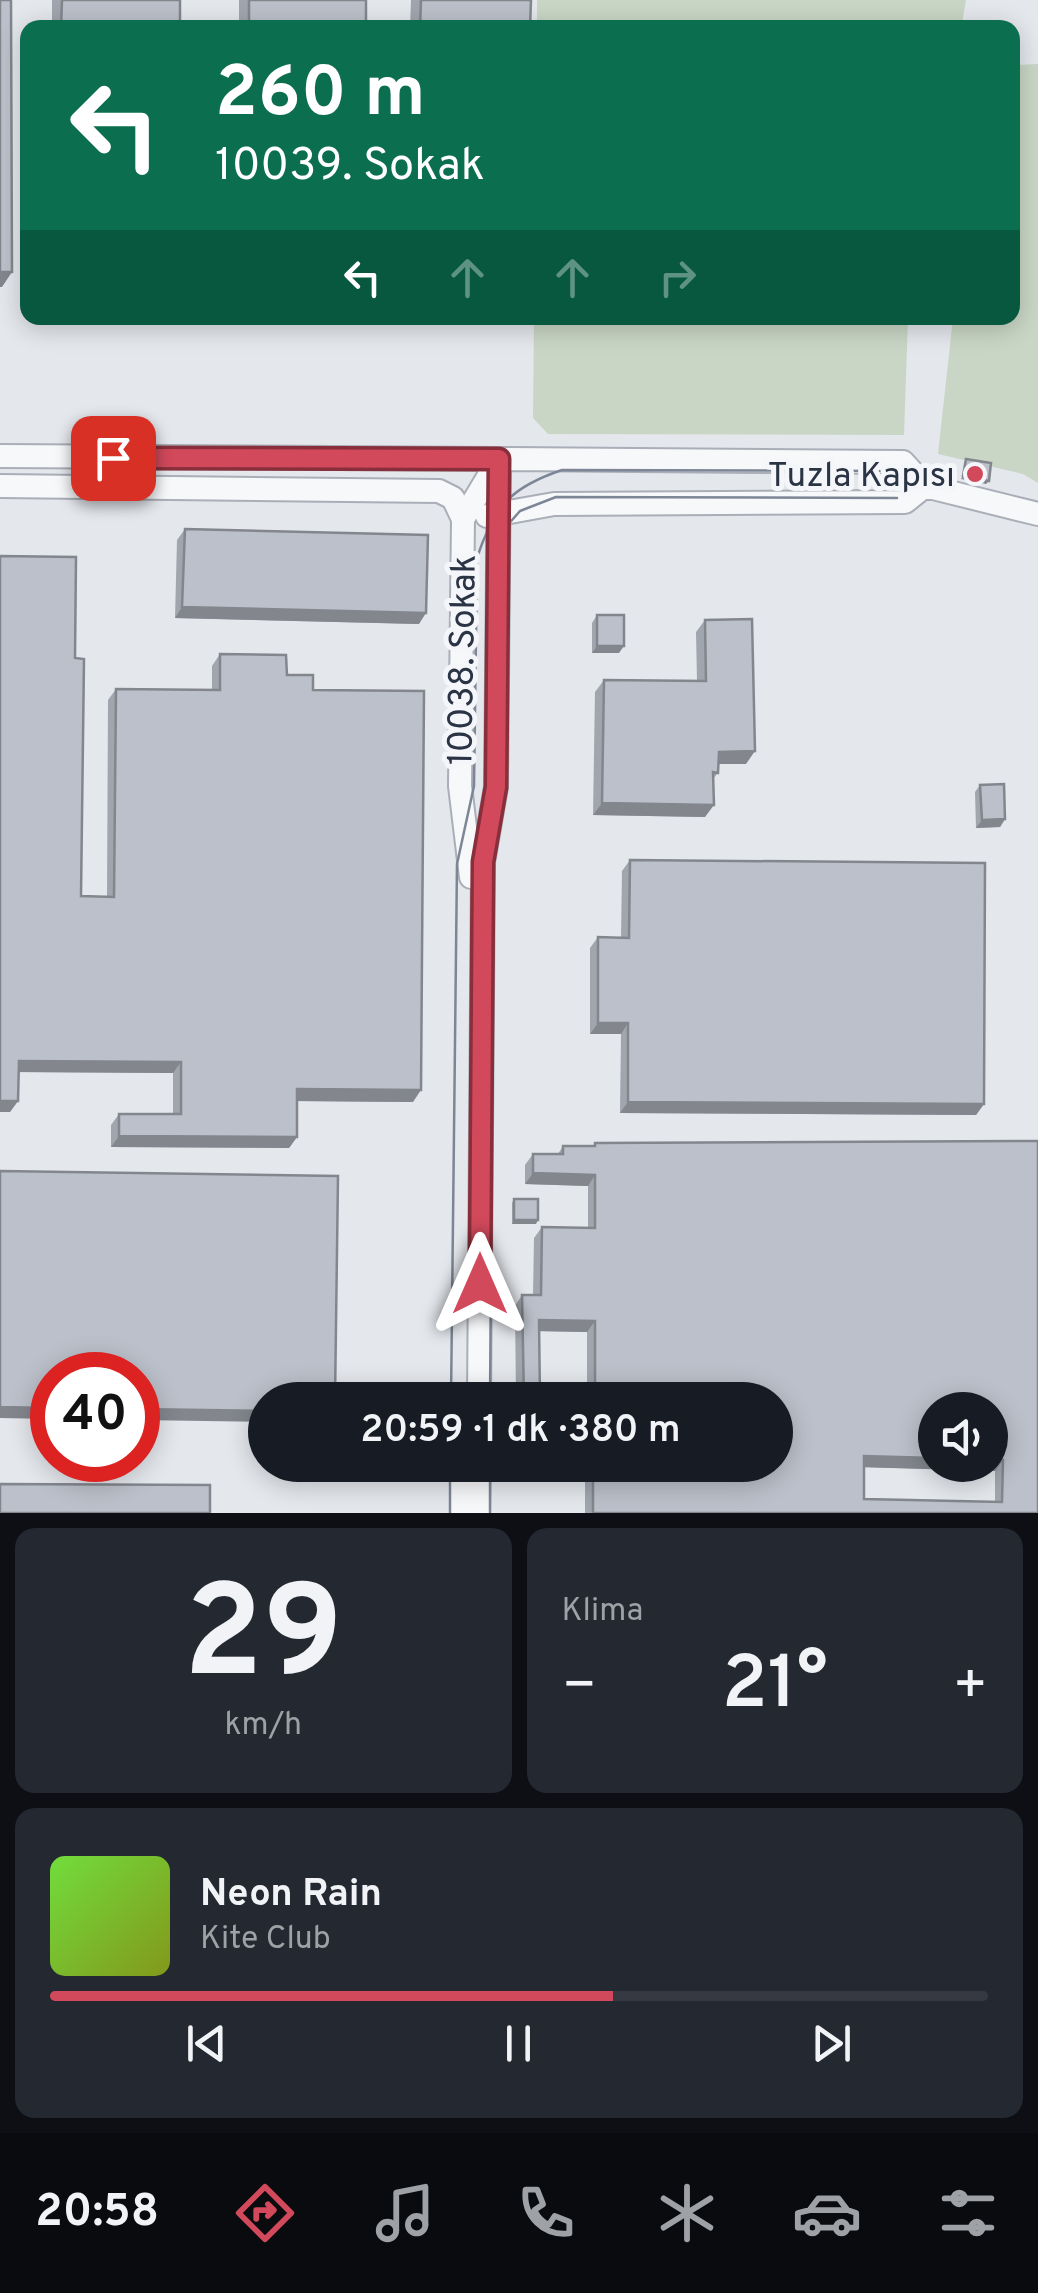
<!DOCTYPE html>
<html lang="tr">
<head>
<meta charset="utf-8">
<style>
  :root { --surface:#171b24; --page:#242831; --text:#f1f3f6; --muted:#9ea1a6; --line:#363941; --accent:#d1495b }
  body { margin:0; font-family:Overpass,sans-serif; background:var(--page); color:var(--text); height:100vh; display:flex; flex-direction:column; font-size:38px; white-space:nowrap }
  * { box-sizing:border-box; margin:0 }
  p { font-size:32px; color:var(--muted) }
  .icon { flex:none; width:55px; height:55px; fill:none; stroke:currentColor; stroke-width:2; stroke-linecap:round; stroke-linejoin:round }
  .map { position:relative; height:1513px; overflow:hidden }
  .sheet { display:flex; flex-direction:column; gap:15px; padding:15px; background:#0d0f14; flex:1 }
  .sheet>* { flex:none }
  .hud { position:absolute; left:20px; top:20px; width:1000px; height:305px; border-radius:20px; box-shadow:0 5px 25px #0003; background:#0b6e4f; color:#fff; overflow:hidden }
  .fabs { position:absolute; left:918px; top:1392px; display:grid; gap:20px }
  .fabs a { display:grid; place-items:center; width:90px; height:90px; border-radius:50%; background:var(--surface); box-shadow:0 5px 25px #0003; font-size:50px }
  .speed { position:absolute; left:30px; top:1352px; display:flex; gap:20px; font-size:50px; font-weight:700; text-align:center }
  .speed>* { display:grid; place-content:center; width:130px; height:130px; border-radius:50%; background:var(--surface); box-shadow:0 5px 25px #0003; line-height:1 }
  .speed .limit { border:15px solid #d22; background:#fff; color:#111 }
  .pin { position:absolute; display:grid; place-items:center; width:85px; height:85px; color:#fff; margin:-42px; border-radius:20px; box-shadow:0 5px 15px #0006 }
  .me { position:absolute; width:110px; margin:-55px; rotate:0deg; stroke-linejoin:round; filter:drop-shadow(0 0 8px #0008) }
  .turn { display:flex; align-items:center; gap:35px; height:210px; padding:0 30px; font-size:45px }
  .turn .icon { width:130px; height:130px; stroke-width:2.5 }
  .turn b { display:block; font-size:70px; line-height:85px }
  .lanes { display:flex; align-items:center; height:95px; padding:0 30px; background:#0003; justify-content:center; gap:50px; direction:ltr }
  .lanes .off { opacity:.35 }
  .big { font-size:75px; font-weight:600; line-height:1.1 }
  .sheet .widget { flex:1; display:flex; flex-direction:column; justify-content:center; gap:15px; min-width:0; padding:0 35px; border-radius:20px; background:var(--page) }
  .sheet .dial { align-items:center; gap:0 }
  .dial b { font-size:130px; line-height:1 }
  .song { display:flex; align-items:center; gap:30px }
  .cover { width:120px; height:120px; border-radius:15px; background:linear-gradient(135deg,hsl(100 70% 55%),hsl(70 70% 35%)) }
  .played { height:10px; border-radius:5px; background:linear-gradient(90deg,var(--accent) 60%,var(--line) 60%) }
  .keys { display:flex; justify-content:space-around; direction:ltr }
  .heat { display:flex; justify-content:space-between; align-items:center; font-size:55px; direction:ltr }
  .sheet .tiles { flex:1; display:grid; gap:15px; grid-template-columns:1fr 1fr }
  .widget:last-child { grid-column:span 2 }
  .trip { position:absolute; left:248px; top:1382px; width:545px; height:100px; border-radius:50px; background:var(--surface); box-shadow:0 5px 25px #0003; font-weight:600; line-height:100px; text-align:center }
  .tab-bar { display:flex; height:160px; justify-content:space-around; align-items:center; background:#090b0e; color:var(--muted) }
  .tab-bar .icon { width:70px; height:70px }
  .tab-bar .current { color:var(--accent) }
  .tab-bar b { font-size:45px; color:var(--text) }
  .map>svg:first-child { display:block }
</style>
</head>
<body>
<div class="map">
<svg width="1038" height="1513" viewBox="0 0 1038 1513">
  <rect width="100%" height="100%" fill="#e4e7ec"/>
  <path fill="#c9d6c5" d="M537,0H966L962,23L953,27L537,28Z
    M1038,64V483L1023,474L938,454L953,318H1012L1013,65Z
    M534,318H908L904,435L548,434L533,418Z"/>
  <g fill="none" stroke-linecap="round" stroke-linejoin="round">
    <g stroke="#a9aeb7" stroke-width="26">
      <path id="tertiary" d="M0,456L499,459L496,787L483,862L479,1400
        M0,486L439,491L453,498L463,519L460,786L471,877
        M487,516L554,504L905,502L925,486
        M463,519L499,459L903,462L925,486L1038,514
        M462,1513V1465
        M478,1513L479,1465"/>
    </g>
    <use href="#tertiary" stroke="#f7f8fa" stroke-width="22"/>
    <path stroke="#7d8696" stroke-width="2.5" d="M497,537L520,511L556,497L897,498
      M485,770L494,865L490,1400
      M451,1400L457,864L474,786L477,558C494,506 511,487 562,470L898,471
      M450,1513V1465
      M490,1513V1465"/>
  </g>
  <path fill="#a1a5ae" fill-rule="evenodd" d="M52,0H180V28H52Z
    M239,0H366V28H239Z
    M411,0H531L530,28H410Z
    M185,529L419,624L175,618L177,540Z
    M597,615L619,653H592V623Z
    M705,620L746,764H718V773L713,779L705,817L593,815L595,692L604,680L697,681L696,632Z
    M220,654L287,675L313,690L413,1102L297,1101V1137L289,1148L111,1147V1125L119,1114H173V1073L18,1072V1101L10,1112L75,658L81,896L107,897L108,700L116,689L212,690V666Z
    M980,785L1005,819L1000,827L976,828L975,792Z
    M630,860L984,1104L976,1115L620,1113L621,1034H590V948L598,937L621,938L622,871Z
    M1038,1141V1513H585V1469H535V1465H775V1400H587V1332L539,1331L540,1400H516L515,1306L522,1295H533L534,1238L542,1227L588,1228V1186L525,1184V1165L533,1154H558L563,1146H593L595,1143ZM864,1467L995,1471V1502L864,1499Z
    M514,1199L536,1224H512V1203Z"/>
  <path fill="#83868d" d="M0,272H12L2,287H0Z
    M963,476L989,481L986,484L961,479Z
    M182,607L426,613L419,624L175,618Z
    M597,646H624L619,653H592Z
    M755,751L746,764H710L719,752Z
    M602,803L714,805L705,817L593,815Z
    M1005,819L1000,827L976,828L982,820Z
    M598,1023H628L621,1034H590Z
    M19,1061L181,1062L173,1073L11,1072Z
    M297,1089L421,1090L413,1102L289,1101Z
    M0,1101H18L10,1112H0Z
    M628,1102L984,1104L976,1115L620,1113Z
    M119,1136L297,1137L289,1148L111,1147Z
    M533,1173L595,1175L588,1186L525,1184Z
    M514,1220H538L536,1224H512Z
    M539,1320L595,1321L587,1332L531,1331Z
    M0,1407L52,1408V1419L0,1418Z
    M138,1409L265,1411V1422L138,1420Z
    M864,1456L935,1458V1465H990V1460H1003L995,1471L856,1467Z
    M538,1465H588L585,1469H535Z"/>
  <path fill="#bbc0ca" stroke="#83868d" stroke-width="2.5" fill-rule="evenodd" d="M0,0H11L12,272H0Z
    M62,0H180V28H61Z
    M249,0H366V28H249Z
    M421,0H531L530,28H420Z
    M966,459L991,463L989,481L963,476Z
    M185,529L428,535L426,613L182,607Z
    M0,556L76,557L75,658L84,659L81,896L114,897L116,689L220,690V654L286,655L287,675H313V690L424,691L421,1090L297,1089V1137L119,1136V1114H181V1062L19,1061L18,1101H0Z
    M597,615H624V646H597Z
    M752,619L755,751L719,752L718,773L713,772L714,805L602,803L604,680L706,681L705,620Z
    M1004,784L1005,819L982,820L980,785Z
    M630,860L985,863L984,1104L628,1102V1023H598V937L629,938Z
    M1038,1141V1513H593V1465H775V1400H595V1321L539,1320L540,1400H524L522,1295H541L542,1227L595,1228V1175L533,1173V1154H563V1146H595V1143ZM935,1410H990V1460H1003L1002,1502L864,1499V1456L935,1458Z
    M0,1171L338,1176L335,1400H265V1411L138,1409V1375H52V1408L0,1407Z
    M514,1199H538V1220H514Z
    M0,1484L210,1485V1513H0Z"/>
  <g fill="none" stroke-linecap="round" stroke-linejoin="round">
    <g stroke="#882f3b" stroke-width="25">
      <path id="route" d="M113,458L499,459L496,787L483,862L480,1284"/>
    </g>
    <use href="#route" stroke="#d1495b" stroke-width="18"/>
  </g>
  <circle fill="#d1495b" stroke="#f4f6f9" stroke-width="4" cx="975" cy="474" r="10"/>
  <g text-anchor="middle" stroke-width="10" stroke-linejoin="round" paint-order="stroke">
    <g font-size="35" fill="#2b3445" stroke="#f4f6f9" text-anchor="end">
      <text x="955" y="486">Tuzla Kapısı</text>
    </g>
    <g font-size="35" fill="#2b3445" stroke="#f4f6f9">
      <text transform="translate(461 660) rotate(-89)" y="12">10038. Sokak</text>
    </g>
  </g>
</svg>
<div class="fabs">
<a><svg class="icon" aria-label="sound" viewBox="0 0 24 24"><path d="M4 9h4l5-4v14l-5-4H4zM17 9q2 3 0 6"/></svg></a>
</div>
<div class="speed"><div class="limit">40</div></div>
<div class="pin" style="left:113px;top:458px;background:#d93025"><svg class="icon" aria-label="arrive" viewBox="0 0 24 24"><path d="M6 21V4h12l-3 4 3 4H6"/></svg></div>
<svg class="me" style="left:480px;top:1284px" viewBox="-20 -20 40 40"><path d="M0-17L14 15 0 8-14 15z" fill="#d1495b" stroke="#fff" stroke-width="4"/></svg>
<div class="trip">20:59 · 1 dk · 380 m</div>
<div class="hud">
<div class="turn"><svg class="icon" aria-label="left" viewBox="0 0 24 24"><path d="M17 20v-9H6M10 6l-5 5 5 5"/></svg><div><b>260 m</b>10039. Sokak</div></div>
<div class="lanes"><svg class="icon" aria-label="left" viewBox="0 0 24 24"><path d="M17 20v-9H6M10 6l-5 5 5 5"/></svg><svg class="icon off" aria-label="ahead" viewBox="0 0 24 24"><path d="M12 20V5M6 11l6-6 6 6"/></svg><svg class="icon off" aria-label="ahead" viewBox="0 0 24 24"><path d="M12 20V5M6 11l6-6 6 6"/></svg><svg class="icon off" aria-label="right" viewBox="0 0 24 24"><path d="M7 20v-9h11M14 6l5 5-5 5"/></svg></div>
</div>
</div>
<section class="sheet">
<div class="tiles">
<div class="widget dial"><b>29</b><p>km/h</p></div>
<div class="widget"><p>Klima</p>
<div class="heat"><a>−</a><b class="big">21°</b><a>+</a></div>
</div>
<div class="widget">
<div class="song"><i class="cover"></i><div><b>Neon Rain</b><p>Kite Club</p></div></div>
<div class="played"></div>
<div class="keys"><svg class="icon" aria-label="previous" viewBox="0 0 24 24"><path d="M18 5L8 12l10 7zM5 5v14"/></svg><svg class="icon" aria-label="pause" viewBox="0 0 24 24"><path d="M8 5v14M16 5v14"/></svg><svg class="icon" aria-label="next" viewBox="0 0 24 24"><path d="M6 5l10 7-10 7zM19 5v14"/></svg></div>
</div>
</div>
</section>
<nav class="tab-bar">
<b>20:58</b>
<svg class="icon current" aria-label="directions" viewBox="0 0 24 24"><path d="M12 3l9 9-9 9-9-9zM9 14v-3h6M13 9l2 2-2 2"/></svg>
<svg class="icon" aria-label="music" viewBox="0 0 24 24"><path d="M9 18V5l10-2v13"/><circle cx="6" cy="18" r="3"/><circle cx="16" cy="16" r="3"/></svg>
<svg class="icon" aria-label="phone" viewBox="0 0 24 24"><path d="M5 4h4l2 5-3 2q2 4 5 5l2-3 5 2v4C11 20 4 13 5 4z"/></svg>
<svg class="icon" aria-label="climate" viewBox="0 0 24 24"><path d="M12 3v18M4 7l16 10M4 17L20 7"/></svg>
<svg class="icon" aria-label="car" viewBox="0 0 24 24"><path d="M5 17H2v-5l4-1 3-4h7l3 4 3 1v5h-3M9 17h6M6 11h13"/><circle cx="7" cy="17" r="2"/><circle cx="17" cy="17" r="2"/></svg>
<svg class="icon" aria-label="filters" viewBox="0 0 24 24"><path d="M4 7h16M4 17h16"/><circle cx="9" cy="7" r="2"/><circle cx="15" cy="17" r="2"/></svg>
</nav>
</body>
</html>
